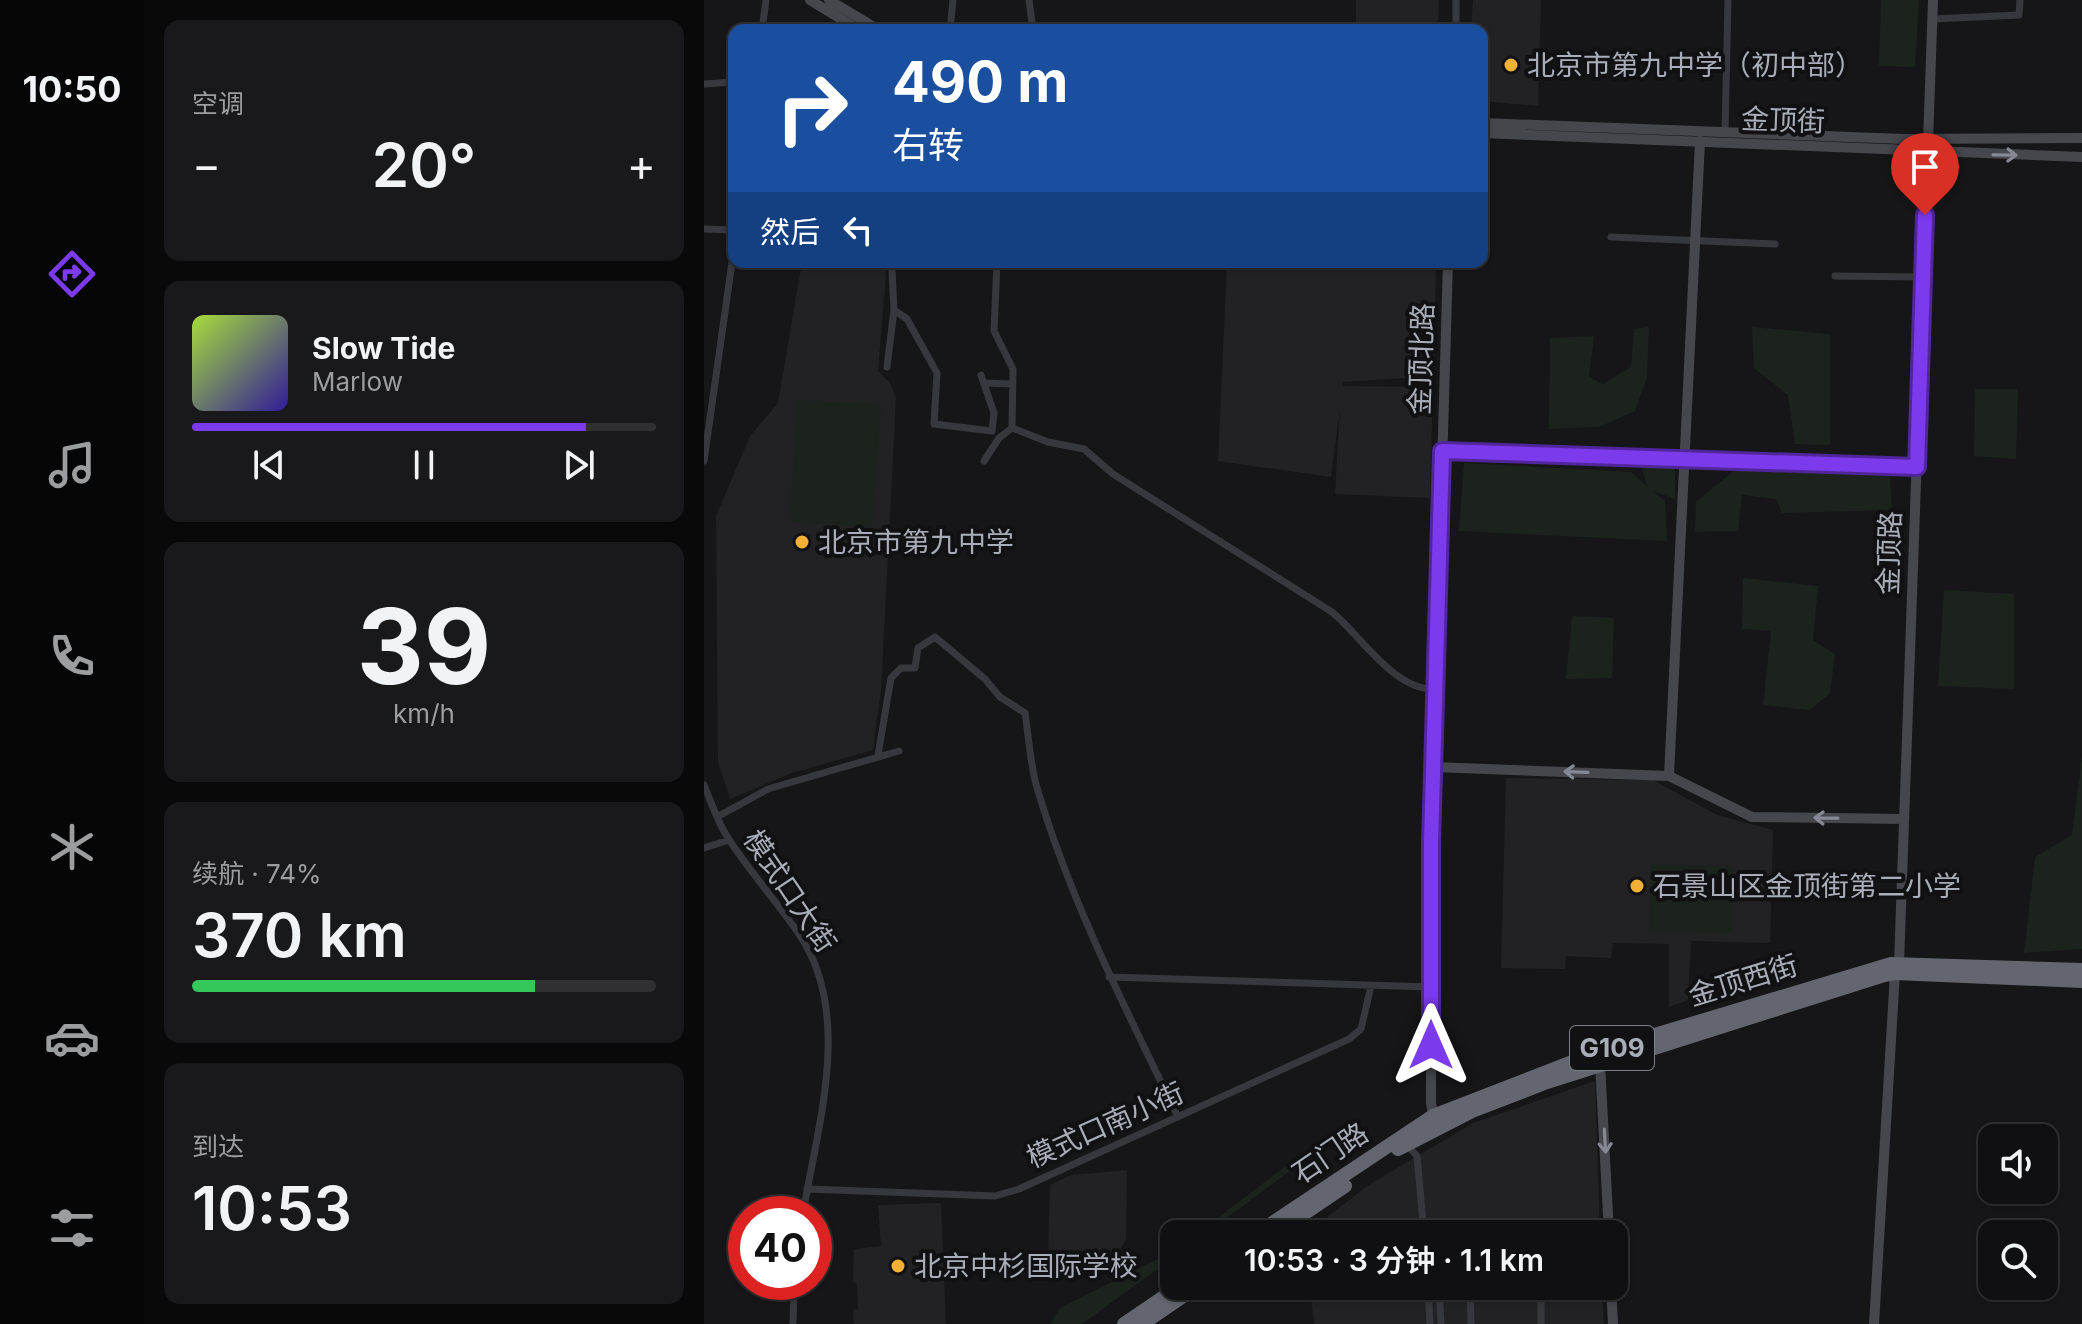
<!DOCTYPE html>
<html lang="zh">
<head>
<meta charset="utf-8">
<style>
  :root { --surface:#101012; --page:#19191b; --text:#f1f3f6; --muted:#9c9d9f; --line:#303032; --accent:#7c3aed }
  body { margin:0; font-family:Inter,"Noto Sans SC",sans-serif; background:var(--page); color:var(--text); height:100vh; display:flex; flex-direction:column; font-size:30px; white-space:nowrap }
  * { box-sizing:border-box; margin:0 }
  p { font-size:26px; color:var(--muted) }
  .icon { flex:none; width:44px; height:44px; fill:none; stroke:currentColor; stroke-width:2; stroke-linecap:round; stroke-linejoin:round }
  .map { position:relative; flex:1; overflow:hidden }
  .side { display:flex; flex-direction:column; gap:20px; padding:20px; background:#09090a; width:560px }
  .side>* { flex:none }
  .top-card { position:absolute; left:24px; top:24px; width:760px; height:244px; border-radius:16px; box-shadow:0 2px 6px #0004,0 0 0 2px var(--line); background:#1a4fa0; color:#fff; overflow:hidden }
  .fabs { position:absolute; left:1274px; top:1124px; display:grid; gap:16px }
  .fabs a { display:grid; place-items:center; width:80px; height:80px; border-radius:16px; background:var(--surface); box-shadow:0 2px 6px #0004,0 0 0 2px var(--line); font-size:40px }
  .speed { position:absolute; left:24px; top:1196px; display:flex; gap:16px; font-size:40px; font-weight:700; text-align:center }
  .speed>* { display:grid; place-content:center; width:104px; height:104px; border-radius:50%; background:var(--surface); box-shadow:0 2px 6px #0004,0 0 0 2px var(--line); line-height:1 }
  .speed .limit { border:12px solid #d22; background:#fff; color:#111 }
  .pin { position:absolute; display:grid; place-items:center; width:68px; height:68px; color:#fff; margin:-82px -34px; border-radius:50% 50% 50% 0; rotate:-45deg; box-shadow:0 0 8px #0007 }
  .pin .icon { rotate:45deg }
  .me { position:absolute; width:88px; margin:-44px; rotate:0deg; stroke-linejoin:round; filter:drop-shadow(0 0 6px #0008) }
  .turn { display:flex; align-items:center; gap:28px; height:168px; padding:0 32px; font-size:36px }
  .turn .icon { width:104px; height:104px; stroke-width:2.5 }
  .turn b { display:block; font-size:56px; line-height:68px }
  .then { display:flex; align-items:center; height:76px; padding:0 32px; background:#0003; gap:16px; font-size:30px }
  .big { font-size:60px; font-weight:600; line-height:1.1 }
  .side .card { flex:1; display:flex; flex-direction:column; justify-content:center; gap:12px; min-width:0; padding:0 28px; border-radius:16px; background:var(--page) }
  .side .dial { align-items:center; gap:0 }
  .dial b { font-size:104px; line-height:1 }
  .song { display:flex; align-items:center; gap:24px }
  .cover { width:96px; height:96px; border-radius:12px; background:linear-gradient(135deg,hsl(80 70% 55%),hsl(250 70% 35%)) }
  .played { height:8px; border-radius:4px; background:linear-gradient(90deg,var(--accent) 85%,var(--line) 85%) }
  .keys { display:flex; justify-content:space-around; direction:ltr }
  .heat { display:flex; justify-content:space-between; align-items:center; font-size:44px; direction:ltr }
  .charge { height:12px; border-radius:6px; background:linear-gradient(90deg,#34c759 74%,var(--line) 0) }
  .trip { position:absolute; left:456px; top:1220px; width:468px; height:80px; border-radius:16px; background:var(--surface); box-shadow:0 2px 6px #0004,0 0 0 2px var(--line); font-weight:600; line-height:80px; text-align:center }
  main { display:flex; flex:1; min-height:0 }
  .dock { display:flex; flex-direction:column; width:144px; justify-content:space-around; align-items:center; background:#060607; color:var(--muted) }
  .dock .icon { width:56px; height:56px }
  .dock .current { color:var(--accent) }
  .dock b { font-size:36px; color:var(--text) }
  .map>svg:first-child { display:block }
</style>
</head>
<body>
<main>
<nav class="dock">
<b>10:50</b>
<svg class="icon current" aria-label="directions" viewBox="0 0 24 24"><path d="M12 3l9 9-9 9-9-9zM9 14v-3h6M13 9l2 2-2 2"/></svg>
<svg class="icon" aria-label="music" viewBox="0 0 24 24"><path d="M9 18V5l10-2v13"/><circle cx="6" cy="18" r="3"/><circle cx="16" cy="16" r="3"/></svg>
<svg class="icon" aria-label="phone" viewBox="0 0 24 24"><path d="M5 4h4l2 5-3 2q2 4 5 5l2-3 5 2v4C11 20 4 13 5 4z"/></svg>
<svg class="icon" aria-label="climate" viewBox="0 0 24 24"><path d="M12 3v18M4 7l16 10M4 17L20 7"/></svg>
<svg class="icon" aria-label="car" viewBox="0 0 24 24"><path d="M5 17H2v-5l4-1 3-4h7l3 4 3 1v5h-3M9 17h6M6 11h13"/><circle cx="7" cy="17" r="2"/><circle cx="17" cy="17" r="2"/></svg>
<svg class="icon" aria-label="filters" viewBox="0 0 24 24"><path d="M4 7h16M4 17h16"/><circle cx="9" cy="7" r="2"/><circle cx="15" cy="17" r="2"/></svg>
</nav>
<section class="side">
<div class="card"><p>空调</p>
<div class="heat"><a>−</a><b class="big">20°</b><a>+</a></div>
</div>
<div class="card">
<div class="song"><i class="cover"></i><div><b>Slow Tide</b><p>Marlow</p></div></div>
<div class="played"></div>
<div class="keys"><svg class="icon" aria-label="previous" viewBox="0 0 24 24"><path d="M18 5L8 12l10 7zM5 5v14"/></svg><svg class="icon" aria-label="pause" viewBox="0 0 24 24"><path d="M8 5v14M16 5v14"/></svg><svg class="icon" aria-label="next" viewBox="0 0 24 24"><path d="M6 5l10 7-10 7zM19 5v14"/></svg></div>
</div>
<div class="card dial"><b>39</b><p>km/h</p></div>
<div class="card"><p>续航 · 74%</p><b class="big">370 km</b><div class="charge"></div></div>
<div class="card"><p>到达</p><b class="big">10:53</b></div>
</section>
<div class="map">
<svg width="1378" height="1324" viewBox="0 0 1378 1324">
  <rect width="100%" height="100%" fill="#161618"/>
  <path fill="#222225" d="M652,0H735L734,30H652Z
    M769,0H837L834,106L778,101V30H767Z
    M98,262H183L174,371L186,383L192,398L177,689L169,750L88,773L26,799L14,762L12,516L46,436L74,403Z
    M523,262H732L730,376L639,382L638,386L729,387L726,498L631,494L636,408L627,477L514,461Z
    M802,778L949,780L1013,815L1069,830L1066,943L987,941L984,1000L965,1007V944L909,943L907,958L862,956L861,969L797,968Z
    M891,1081L896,1234H602L663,1186L769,1123Z
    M423,1170L422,1239L415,1252L344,1250L346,1185L367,1175Z
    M237,1203L242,1324H150L149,1310L154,1309L153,1285L149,1282L150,1249L177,1246L174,1205Z
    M606,1286H898L900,1324H610Z"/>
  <path fill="#1c231d" d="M1177,0H1215L1211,67L1175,66Z
    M945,327L943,377L931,411L895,427L845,429L846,338L890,336L885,377L899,384L927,367L930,329Z
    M1048,327L1126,334V445L1091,444L1084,395L1050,368Z
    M1271,389H1314L1312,459L1270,456Z
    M93,400L177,404L168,527L86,522Z
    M760,463L927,472L944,487L936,464L971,466V499L949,491L961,501L963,541L755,531Z
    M1031,470L1186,476L1188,510L1078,513L1072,499L1038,495L1034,531L991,532L992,502Z
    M1039,578L1114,586L1109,640L1131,654L1126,693L1106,710L1059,705L1067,631L1038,629Z
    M1240,590L1310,594V689L1234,686Z
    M868,616L910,618L908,678L862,679Z
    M1378,757V949L1320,953L1331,857L1368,835Z
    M946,864L1028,866L1027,933L945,932Z
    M637,1133L501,1234H493L591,1159Z
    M470,1251V1257L378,1324H346L356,1308Z"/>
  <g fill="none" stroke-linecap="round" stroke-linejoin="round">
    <path stroke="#37383d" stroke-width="7" d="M325,0L329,30
      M1229,19L1315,15L1316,0
      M58,30L62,0
      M246,30L249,0
      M752,30V0
      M0,84L30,82
      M1021,132L1024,0
      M0,229L30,230
      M907,237L1071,244
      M293,262L290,331L309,369L308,428
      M1131,276L1219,277
      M190,310L203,319L233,373L230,424L288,431L290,413L277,375
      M183,367L190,310L188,270
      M280,383L308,384
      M308,428L344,442L380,449L409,474L628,612C657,636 691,691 731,689
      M0,461L30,248
      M280,461L295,438L308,428
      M174,755L187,678L197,668H211L214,648L231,637L281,679L296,697L321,713C325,738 326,767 334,791C368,905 423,1011 474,1117
      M0,785C8,804 14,824 26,841C47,873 73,902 95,934C150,1015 113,1126 99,1214
      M13,817L64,789L195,751
      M0,848L25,840
      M405,977L726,987
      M702,1144L713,1156L720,1234
      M103,1189L291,1196L315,1189L645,1039L657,1029L667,986
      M724,1286L726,1324
      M735,1286L737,1324
      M766,1286L767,1324
      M837,1286V1324
      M89,1324L90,1282"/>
    <path stroke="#45474d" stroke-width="10" d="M106,0L155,30
      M125,0L175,30
      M778,123L1199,139L1378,138
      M778,133L1378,157
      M738,451L1213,467
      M729,767L965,776L1048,817L1200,819
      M965,776L996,141
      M1195,964L1229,0
      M896,1063L905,1234
      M730,1119L727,1103V844L744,262
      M907,1286L909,1324
      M1170,1324L1191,973"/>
    <path stroke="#63666e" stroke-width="14" d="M694,1149L768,1111L843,1082L1177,976L1191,973L1378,981
      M552,1234L729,1116L894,1052L1187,964L1378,970
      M570,1234L641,1186
      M420,1324L476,1286
      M438,1324L494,1286"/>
  </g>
  <defs><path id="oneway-shaft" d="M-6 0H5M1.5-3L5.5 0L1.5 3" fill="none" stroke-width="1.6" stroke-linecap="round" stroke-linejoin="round" transform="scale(2)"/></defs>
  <g stroke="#858993">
    <use href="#oneway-shaft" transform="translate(1301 155) rotate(1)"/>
    <use href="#oneway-shaft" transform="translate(872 772) rotate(-178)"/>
    <use href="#oneway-shaft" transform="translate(1122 818) rotate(-179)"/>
    <use href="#oneway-shaft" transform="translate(901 1141) rotate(87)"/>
  </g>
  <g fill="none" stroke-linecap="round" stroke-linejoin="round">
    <g stroke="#51269a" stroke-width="20">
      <path id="route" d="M727,1045V844L738,451L1213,467L1221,215"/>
    </g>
    <use href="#route" stroke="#7c3aed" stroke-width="14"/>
  </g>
  <g fill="#f2b134" stroke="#111113" stroke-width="3">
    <circle cx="807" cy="65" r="8"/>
    <circle cx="98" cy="542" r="8"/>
    <circle cx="933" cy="886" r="8"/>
    <circle cx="194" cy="1266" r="8"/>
  </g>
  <g text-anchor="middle" stroke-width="8" stroke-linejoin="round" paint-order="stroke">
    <rect fill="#111113" stroke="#7b7e86" stroke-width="2" x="866" y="1026" width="84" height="44" rx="6"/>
    <g font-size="26" font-weight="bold" fill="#a8adb8">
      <text x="908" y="1057">G109</text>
    </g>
    <g font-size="28" fill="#a8adb8" stroke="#111113" text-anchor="start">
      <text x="823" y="75">北京市第九中学（初中部）</text>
      <text x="114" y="552">北京市第九中学</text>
      <text x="949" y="896">石景山区金顶街第二小学</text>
      <text x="210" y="1276">北京中杉国际学校</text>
    </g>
    <g font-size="28" fill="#a8adb8" stroke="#111113">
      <text transform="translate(1079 120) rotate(2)" y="10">金顶街</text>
      <text transform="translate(717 359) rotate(-88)" y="10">金顶北路</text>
      <text transform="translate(1185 553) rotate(-88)" y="10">金顶路</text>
      <text transform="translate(86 891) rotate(56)" y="10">模式口大街</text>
      <text transform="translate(1039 980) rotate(-17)" y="10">金顶西街</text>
      <text transform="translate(401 1125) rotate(-24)" y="10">模式口南小街</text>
      <text transform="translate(626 1153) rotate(-34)" y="10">石门路</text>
    </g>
  </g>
</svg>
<div class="fabs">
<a><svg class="icon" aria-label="sound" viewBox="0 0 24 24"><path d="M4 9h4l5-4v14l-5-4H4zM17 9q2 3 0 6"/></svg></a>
<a><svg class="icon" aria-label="search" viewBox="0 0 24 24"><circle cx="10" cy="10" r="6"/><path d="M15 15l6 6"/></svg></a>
</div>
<div class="speed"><div class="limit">40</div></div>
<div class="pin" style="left:1221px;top:215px;background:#d93025"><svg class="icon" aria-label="arrive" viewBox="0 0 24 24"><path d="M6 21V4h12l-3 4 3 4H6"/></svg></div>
<svg class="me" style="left:727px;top:1045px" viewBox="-20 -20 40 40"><path d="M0-17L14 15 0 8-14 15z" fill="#7c3aed" stroke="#fff" stroke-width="4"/></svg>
<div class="trip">10:53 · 3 分钟 · 1.1 km</div>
<div class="top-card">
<div class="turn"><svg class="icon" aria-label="right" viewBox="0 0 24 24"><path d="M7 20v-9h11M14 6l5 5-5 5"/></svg><div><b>490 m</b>右转</div></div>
<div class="then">然后<svg class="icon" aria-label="left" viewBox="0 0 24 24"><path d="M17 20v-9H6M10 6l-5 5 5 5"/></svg></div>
</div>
</div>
</main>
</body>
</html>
